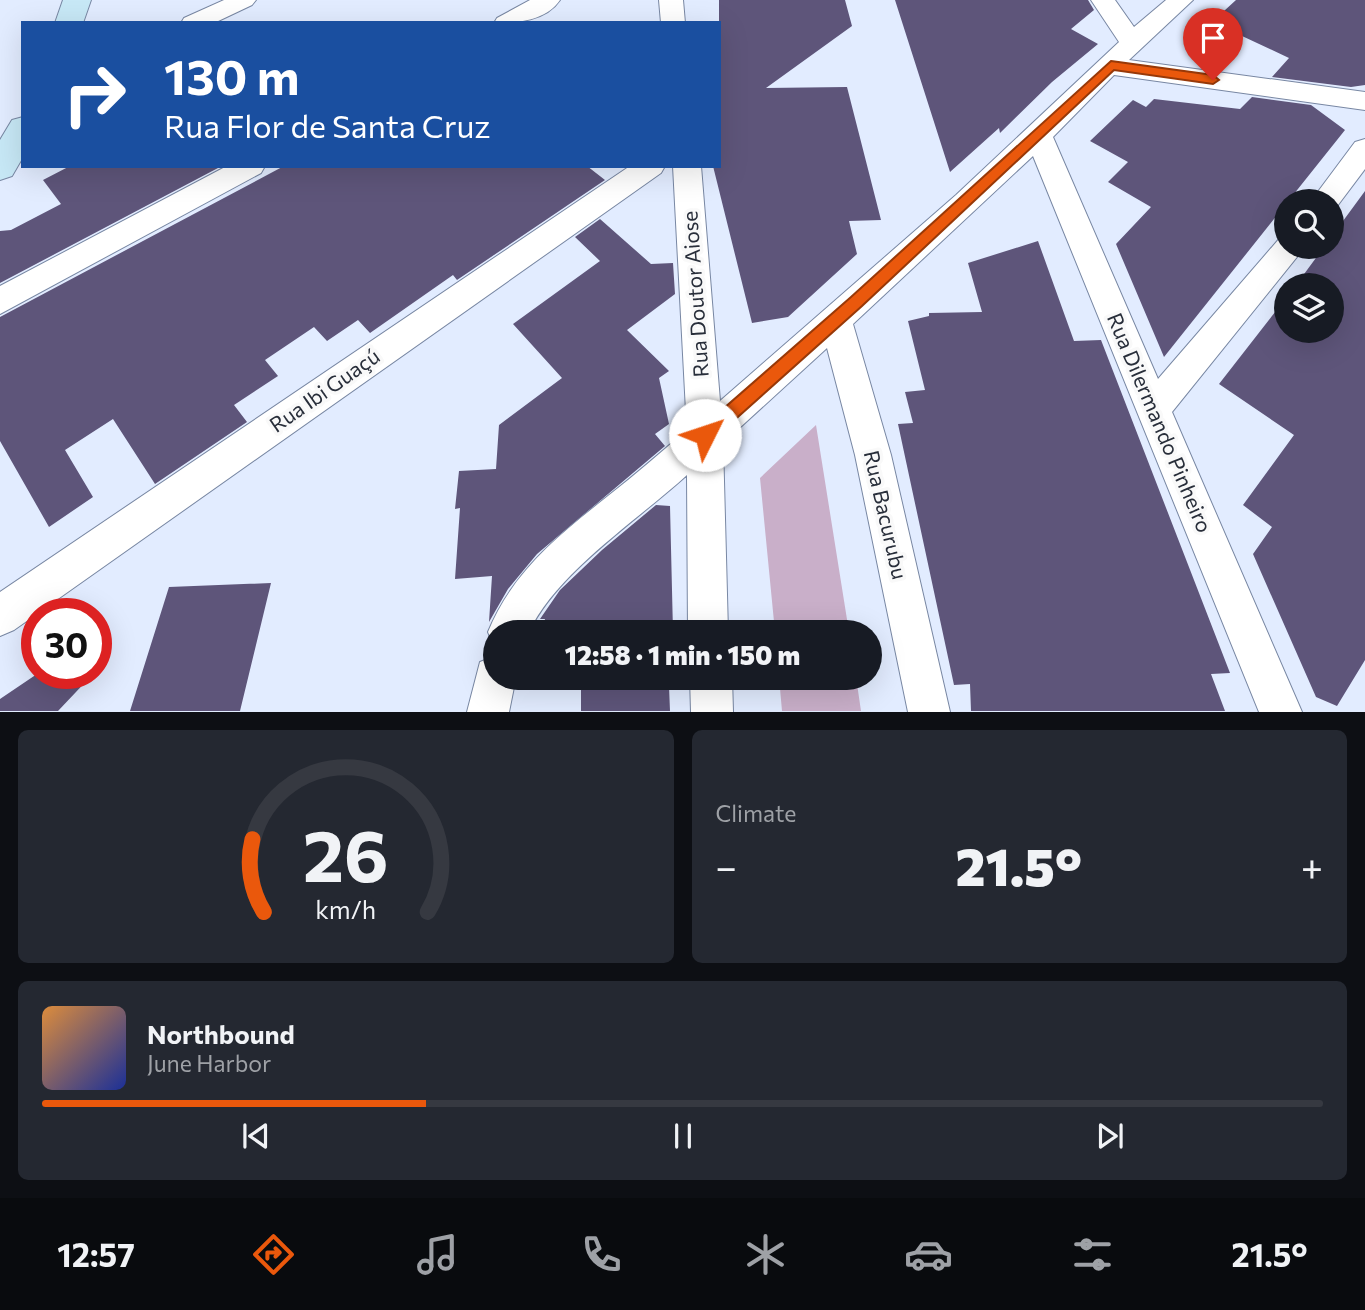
<!DOCTYPE html>
<html lang="en">
<head>
<meta charset="utf-8">
<style>
  :root { --surface:#171b24; --page:#242831; --text:#f1f3f6; --muted:#9ea1a6; --line:#363941; --accent:#ea580c }
  body { margin:0; font-family:Commissioner,sans-serif; background:var(--page); color:var(--text); height:100vh; display:flex; flex-direction:column; font-size:26px; white-space:nowrap }
  * { box-sizing:border-box; margin:0 }
  p { font-size:23px; color:var(--muted) }
  .icon { flex:none; width:38px; height:38px; fill:none; stroke:currentColor; stroke-width:2; stroke-linecap:round; stroke-linejoin:round }
  .map { position:relative; height:712px; overflow:hidden }
  .side { display:flex; flex-direction:column; gap:18px; padding:18px; background:#0d0f14; flex:1 }
  .side>* { flex:none }
  .hud { position:absolute; left:21px; top:21px; width:700px; height:147px; border-radius:0px; box-shadow:0 7px 28px #0002; background:#1a4fa0; color:#fff; overflow:hidden }
  .controls { position:absolute; left:1274px; top:189px; display:grid; gap:14px }
  .controls a { display:grid; place-items:center; width:70px; height:70px; border-radius:50%; background:var(--surface); box-shadow:0 7px 28px #0002; font-size:35px }
  .speed { position:absolute; left:21px; top:598px; display:flex; gap:14px; font-size:35px; font-weight:700; text-align:center }
  .speed>* { display:grid; place-content:center; width:91px; height:91px; border-radius:50%; background:var(--surface); box-shadow:0 7px 28px #0002; line-height:1 }
  .speed .limit { border:10px solid #d22; background:#fff; color:#111 }
  .pin { position:absolute; display:grid; place-items:center; width:60px; height:60px; color:#fff; margin:-72px -30px; border-radius:50% 50% 50% 0; rotate:-45deg; box-shadow:0 0 7px #0007 }
  .pin .icon { rotate:45deg }
  .me { position:absolute; width:77px; margin:-38px; rotate:49deg; stroke-linejoin:round; filter:drop-shadow(0 0 5px #0008) }
  .turn { display:flex; align-items:center; gap:24px; height:147px; padding:0 28px; font-size:32px }
  .turn .icon { width:91px; height:91px; stroke-width:2.5 }
  .turn b { display:block; font-size:49px; line-height:60px }
  .big { font-size:52px; font-weight:800; line-height:1.1 }
  .side .tile { flex:1; display:flex; flex-direction:column; justify-content:center; gap:10px; min-width:0; padding:0 24px; border-radius:10px; background:var(--page) }
  .side .dial { align-items:center; gap:0 }
  .dial svg { height:182px; overflow:visible; fill:none; stroke:var(--line); stroke-width:7; stroke-linecap:round; text-anchor:middle }
  .dial text { fill:var(--text); stroke:none }
  .song { display:flex; align-items:center; gap:21px }
  .cover { width:84px; height:84px; border-radius:10px; background:linear-gradient(135deg,hsl(30 70% 55%),hsl(230 70% 35%)) }
  .played { height:7px; border-radius:4px; background:linear-gradient(90deg,var(--accent) 30%,var(--line) 30%) }
  .keys { display:flex; justify-content:space-around; direction:ltr }
  .heat { display:flex; justify-content:space-between; align-items:center; font-size:38px; direction:ltr }
  .side .tiles { flex:1; display:grid; gap:18px; grid-template-columns:1fr 1fr }
  .tile:last-child { grid-column:span 2 }
  .trip { position:absolute; left:483px; top:620px; width:399px; height:70px; border-radius:35px; background:var(--surface); box-shadow:0 7px 28px #0002; font-weight:800; line-height:70px; text-align:center }
  .tabs { display:flex; height:112px; justify-content:space-around; align-items:center; background:#090b0e; color:var(--muted) }
  .tabs .icon { width:49px; height:49px }
  .tabs .active { color:var(--accent) }
  .tabs b { font-size:32px; color:var(--text) }
  .map>svg:first-child { display:block }
</style>
</head>
<body>
<div class="map">
<svg width="1365" height="712" viewBox="0 0 1365 712">
  <rect width="100%" height="100%" fill="#e2ecff"/>
  <path fill="#c9afc9" d="M816,425L849,632H775L760,478Z
    M779,677H856L861,711H782Z"/>
  <path fill="#5e557a" d="M719,0H845L852,26L766,88L847,87L881,220L849,221L857,254L788,317L752,323L713,166H719Z
    M895,0H1088L1094,10L1071,29L1098,44L1052,82L1000,133L999,128L950,172Z
    M1236,0H1365V85L1351,87L1272,77L1289,58L1212,22Z
    M1252,97L1311,105L1345,130L1164,357L1116,244L1151,207L1108,182L1128,162L1090,141L1133,100L1146,107L1154,99L1240,109Z
    M70,166H215L218,168L0,283V231L11,230L61,204L43,180Z
    M284,166H587L605,180L457,280L453,275L370,333L358,320L327,341L314,327L265,360L278,376L234,405L247,422L155,484L113,419L65,450L93,497L49,527L0,441V317Z
    M1365,191V660L1337,706L1316,697L1253,554L1272,527L1243,505L1294,435L1219,384L1286,298V331H1332V285H1296L1324,247H1332V236Z
    M600,219L651,264L673,263L675,294L627,330L669,371L659,378L669,424L655,434L665,446L537,554L508,589L489,622L492,576L455,579L460,508L455,509L459,471L496,469L499,425L562,378L513,324L600,261L575,237Z
    M1038,241L1074,341L1101,340L1230,673L1211,674L1225,711H971L970,684L954,685L898,424L913,423L905,392L925,390L908,321L929,316V313L982,312L968,263Z
    M656,505L670,506L673,632H541L545,619H540L560,590L602,550Z
    M271,583L240,711H130L169,587Z
    M37,674H93L58,711H0V699Z
    M581,677H675V686H669L670,711H581Z"/>
  <g fill="none" stroke-linecap="round" stroke-linejoin="round">
    <g stroke="#7887a3" stroke-width="2">
      <path id="minor" d="M224,0H256L252,5L214,23H181L184,18Z
        M530,0H560C546,21 517,23 494,23L497,18Z
        M659,0H683L685,23H661Z
        M1091,0H1115L1134,27L1166,0H1193L1129,60L1365,92V110L1114,75L1053,137L1158,379L1279,239L1286,236V247H1305L1172,412L1302,712H1259L1033,156L853,324L891,455L950,712H908L855,455L827,348L723,443L728,632H688L687,475C639,519 556,573 529,632H495L494,646L488,632C513,571 558,536 608,496C635,475 661,452 687,430L673,166H701L720,401L956,195L1119,42Z
        M1365,139V169L1335,209L1332,210V201H1311L1355,142Z
        M227,166H265L261,173L0,314V286Z
        M630,166H665L661,173L14,630L0,636V592Z
        M495,656V677H516L509,712H467L480,662Z
        M690,677H732L733,712H691Z"/>
    </g>
    <g stroke="#7887a3" stroke-width="2">
      <path id="secondary" d="M63,0H91L83,23H55Z
        M23,117V157L12,176L0,180V140L12,120Z"/>
    </g>
    <use href="#minor" fill="#fff" fill-rule="evenodd"/>
    <use href="#secondary" fill="#c7e8f6" fill-rule="evenodd"/>
  </g>
  <path fill="#ea580c" stroke="#983908" stroke-width="2" d="M1111,61L1213,75L1219,80L1213,84L1114,70L862,306L711,441H699L696,435L699,430L851,297Z"/>
  <g text-anchor="middle" stroke-width="7" stroke-linejoin="round" paint-order="stroke">
    <g font-size="21" fill="#282e3a" stroke="#f9f9f9">
      <text transform="translate(696 294) rotate(-94)" y="7">Rua Doutor Aiose</text>
      <text transform="translate(325 391) rotate(-35)" y="7">Rua Ibi Guaçú</text>
      <text transform="translate(1159 423) rotate(67)" y="7">Rua Dilermando Pinheiro</text>
      <text transform="translate(885 515) rotate(77)" y="7">Rua Bacurubu</text>
    </g>
  </g>
</svg>
<div class="controls">
<a><svg class="icon" aria-label="search" viewBox="0 0 24 24"><circle cx="10" cy="10" r="6"/><path d="M15 15l6 6"/></svg></a>
<a><svg class="icon" aria-label="layers" viewBox="0 0 24 24"><path d="M12 4l9 5-9 5-9-5zM3 14l9 5 9-5"/></svg></a>
</div>
<div class="speed"><div class="limit">30</div></div>
<div class="pin" style="left:1213px;top:80px;background:#d93025"><svg class="icon" aria-label="arrive" viewBox="0 0 24 24"><path d="M6 21V4h12l-3 4 3 4H6"/></svg></div>
<svg class="me" style="left:705px;top:435px" viewBox="-20 -20 40 40"><circle r="19" fill="#fff"/><path d="M0-13L10 11 0 6-10 11z" fill="#ea580c"/></svg>
<div class="trip">12:58 · 1 min · 150 m</div>
<div class="hud">
<div class="turn"><svg class="icon" aria-label="right" viewBox="0 0 24 24"><path d="M7 20v-9h11M14 6l5 5-5 5"/></svg><div><b>130 m</b>Rua Flor de Santa Cruz</div></div>
</div>
</div>
<section class="side">
<div class="tiles">
<div class="tile dial"><svg viewBox="0 0 100 80">
<path d="M14 69A42 42 0 1 1 86 69"/>
<path d="M14 69A42 42 0 0 1 9 37" stroke="#ea580c"/>
<text x="50" y="56" font-size="32" font-weight="700">26</text>
<text x="50" y="72" font-size="11">km/h</text>
</svg></div>
<div class="tile"><p>Climate</p>
<div class="heat"><a>−</a><b class="big">21.5°</b><a>+</a></div>
</div>
<div class="tile">
<div class="song"><i class="cover"></i><div><b>Northbound</b><p>June Harbor</p></div></div>
<div class="played"></div>
<div class="keys"><svg class="icon" aria-label="previous" viewBox="0 0 24 24"><path d="M18 5L8 12l10 7zM5 5v14"/></svg><svg class="icon" aria-label="pause" viewBox="0 0 24 24"><path d="M8 5v14M16 5v14"/></svg><svg class="icon" aria-label="next" viewBox="0 0 24 24"><path d="M6 5l10 7-10 7zM19 5v14"/></svg></div>
</div>
</div>
</section>
<nav class="tabs">
<b>12:57</b>
<svg class="icon active" aria-label="directions" viewBox="0 0 24 24"><path d="M12 3l9 9-9 9-9-9zM9 14v-3h6M13 9l2 2-2 2"/></svg>
<svg class="icon" aria-label="music" viewBox="0 0 24 24"><path d="M9 18V5l10-2v13"/><circle cx="6" cy="18" r="3"/><circle cx="16" cy="16" r="3"/></svg>
<svg class="icon" aria-label="phone" viewBox="0 0 24 24"><path d="M5 4h4l2 5-3 2q2 4 5 5l2-3 5 2v4C11 20 4 13 5 4z"/></svg>
<svg class="icon" aria-label="climate" viewBox="0 0 24 24"><path d="M12 3v18M4 7l16 10M4 17L20 7"/></svg>
<svg class="icon" aria-label="car" viewBox="0 0 24 24"><path d="M5 17H2v-5l4-1 3-4h7l3 4 3 1v5h-3M9 17h6M6 11h13"/><circle cx="7" cy="17" r="2"/><circle cx="17" cy="17" r="2"/></svg>
<svg class="icon" aria-label="filters" viewBox="0 0 24 24"><path d="M4 7h16M4 17h16"/><circle cx="9" cy="7" r="2"/><circle cx="15" cy="17" r="2"/></svg>
<b>21.5°</b>
</nav>
</body>
</html>
